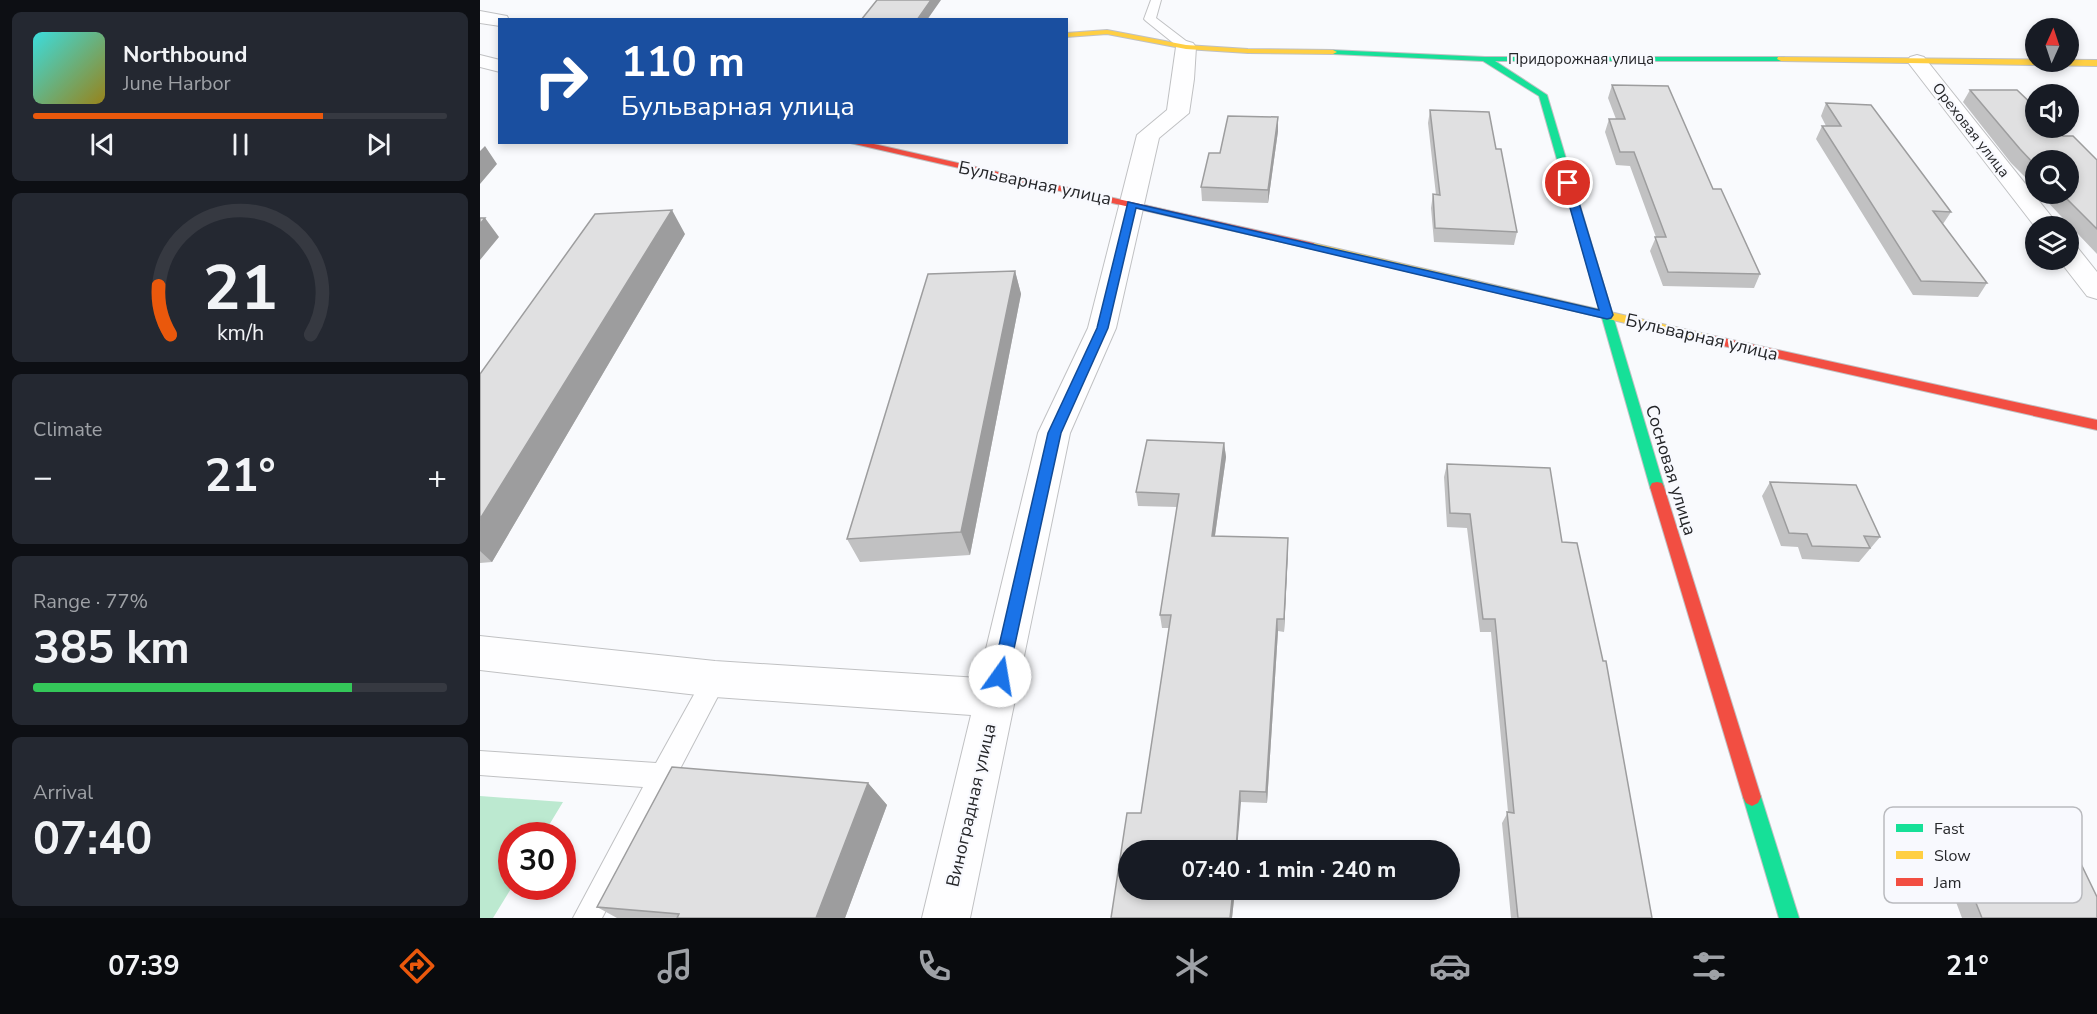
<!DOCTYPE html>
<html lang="en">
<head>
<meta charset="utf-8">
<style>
  :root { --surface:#171b24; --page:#242831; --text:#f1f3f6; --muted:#9ea1a6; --line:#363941; --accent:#ea580c }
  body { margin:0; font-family:"Nunito Sans",sans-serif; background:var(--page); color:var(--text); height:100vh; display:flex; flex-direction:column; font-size:22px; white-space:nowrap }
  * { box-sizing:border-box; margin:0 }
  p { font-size:20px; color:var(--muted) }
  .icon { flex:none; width:33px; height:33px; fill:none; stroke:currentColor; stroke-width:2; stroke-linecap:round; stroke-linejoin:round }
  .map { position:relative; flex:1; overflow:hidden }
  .sheet { display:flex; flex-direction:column; gap:12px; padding:12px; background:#0d0f14; width:480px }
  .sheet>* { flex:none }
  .banner { position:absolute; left:18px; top:18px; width:570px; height:126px; border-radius:0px; box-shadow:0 3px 9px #0003; background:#1a4fa0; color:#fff; overflow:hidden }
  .needle { width:39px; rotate:3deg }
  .fabs { position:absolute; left:1545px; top:18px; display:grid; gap:12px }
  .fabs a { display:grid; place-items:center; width:54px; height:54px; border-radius:50%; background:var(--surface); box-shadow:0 3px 9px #0003; font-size:30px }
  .speed { position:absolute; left:18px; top:822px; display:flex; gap:12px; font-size:30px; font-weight:700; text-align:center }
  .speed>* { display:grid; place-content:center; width:78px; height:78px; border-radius:50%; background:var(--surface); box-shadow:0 3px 9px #0003; line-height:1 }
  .speed .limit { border:9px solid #d22; background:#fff; color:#111 }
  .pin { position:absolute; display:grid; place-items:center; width:51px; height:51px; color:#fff; margin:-26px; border:3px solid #fff; border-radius:50%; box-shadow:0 2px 6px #0007 }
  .me { position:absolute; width:66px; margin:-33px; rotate:13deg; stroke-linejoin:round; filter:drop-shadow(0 0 4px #0008) }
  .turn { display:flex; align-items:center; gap:21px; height:126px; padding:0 24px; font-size:27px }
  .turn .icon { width:78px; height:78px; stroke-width:2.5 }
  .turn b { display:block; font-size:42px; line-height:51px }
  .big { font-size:45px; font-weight:700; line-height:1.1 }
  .sheet .tile { flex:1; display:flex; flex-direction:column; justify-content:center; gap:9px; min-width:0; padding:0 21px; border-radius:9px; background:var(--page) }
  .sheet .dial { align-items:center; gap:0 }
  .dial svg { height:156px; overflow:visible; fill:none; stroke:var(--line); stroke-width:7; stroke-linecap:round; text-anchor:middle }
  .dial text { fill:var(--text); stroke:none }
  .song { display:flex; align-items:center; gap:18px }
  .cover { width:72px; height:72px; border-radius:9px; background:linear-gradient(135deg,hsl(180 70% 55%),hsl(50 70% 35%)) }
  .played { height:6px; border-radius:3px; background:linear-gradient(90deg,var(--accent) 70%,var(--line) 70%) }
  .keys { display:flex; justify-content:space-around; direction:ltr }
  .heat { display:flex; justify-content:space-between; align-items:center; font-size:33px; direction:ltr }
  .charge { height:9px; border-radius:4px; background:linear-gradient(90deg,#34c759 77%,var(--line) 0) }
  .trip { position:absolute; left:638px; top:840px; width:342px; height:60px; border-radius:30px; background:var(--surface); box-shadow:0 3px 9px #0003; font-weight:700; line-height:60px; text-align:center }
  .menu { display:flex; height:96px; justify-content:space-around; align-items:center; background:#090b0e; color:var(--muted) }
  .menu .icon { width:42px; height:42px }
  .menu .current { color:var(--accent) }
  .menu b { font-size:27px; color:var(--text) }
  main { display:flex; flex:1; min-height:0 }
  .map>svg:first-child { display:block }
</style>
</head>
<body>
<main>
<section class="sheet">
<div class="tile">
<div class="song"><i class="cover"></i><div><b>Northbound</b><p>June Harbor</p></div></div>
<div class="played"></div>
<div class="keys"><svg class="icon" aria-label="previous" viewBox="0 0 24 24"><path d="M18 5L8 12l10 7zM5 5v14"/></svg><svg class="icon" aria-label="pause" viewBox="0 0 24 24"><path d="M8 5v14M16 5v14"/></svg><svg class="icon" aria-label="next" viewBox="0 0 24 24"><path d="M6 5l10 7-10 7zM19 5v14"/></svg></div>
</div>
<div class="tile dial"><svg viewBox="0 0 100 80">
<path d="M14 69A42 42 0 1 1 86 69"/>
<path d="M14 69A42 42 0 0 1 8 44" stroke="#ea580c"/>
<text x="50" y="56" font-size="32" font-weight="700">21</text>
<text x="50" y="72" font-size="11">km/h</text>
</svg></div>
<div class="tile"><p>Climate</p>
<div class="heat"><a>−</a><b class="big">21°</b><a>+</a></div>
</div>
<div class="tile"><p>Range · 77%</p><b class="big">385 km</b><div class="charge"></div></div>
<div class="tile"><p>Arrival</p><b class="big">07:40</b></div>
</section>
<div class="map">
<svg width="1617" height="918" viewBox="0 0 1617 918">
  <rect width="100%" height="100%" fill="#f9fafd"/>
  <path fill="#bce9d0" d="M0,796L83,802L63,835L32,836V887L13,918H0Z"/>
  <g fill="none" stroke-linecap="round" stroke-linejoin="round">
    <g stroke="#c0c1c3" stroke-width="2">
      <path id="lane" d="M671,0H681L676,18L710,44V50H702L666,21L664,19Z
        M235,668L243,671L247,679L122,918H93L163,787L0,775V751L176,763L227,671Z"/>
    </g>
    <g stroke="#c0c1c3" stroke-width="2">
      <path id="street" d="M0,11L27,16L29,20H20V26L0,23Z
        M706,41L713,43L716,47L714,79L709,113L679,138L636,328L590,433L490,918H442L491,715L235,697L0,670V636L235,661L499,678L558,433L608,328L657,135L687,110L696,47L699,43Z
        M0,55L20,60V72L0,67Z
        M1437,55L1444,57L1579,226L1556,228L1427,61L1430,57Z
        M1588,245L1597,247L1617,272V299L1607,296L1579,260H1588Z"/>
    </g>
    <g stroke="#c0c1c3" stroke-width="2">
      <path id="fast" d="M850,50L1005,57H1304L1305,59L1301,61H1015L1067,95L1184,487L1182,491H1172L1170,487L1059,96L1003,61L853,54L849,52Z
        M1272,788L1278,791L1281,797L1319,918H1299L1263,797L1266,791Z"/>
    </g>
    <g stroke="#c0c1c3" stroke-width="2">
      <path id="slow" d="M627,30L706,45L768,49L853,50L857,52L853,54L768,53L706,49L627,34L586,37V33Z
        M1298,57L1617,60V66L1301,61L1297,59Z
        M833,243L1234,336L1240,340L1234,344L829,248L828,246Z"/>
    </g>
    <g stroke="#c0c1c3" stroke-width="2">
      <path id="jam" d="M366,142H385L833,243L838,246L833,249Z
        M1234,336L1617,420V430L1230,343L1228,340Z
        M1177,482L1182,483L1184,487L1281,797L1278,803L1272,806L1266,803L1263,797L1170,487L1172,483Z"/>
    </g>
    <use href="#lane" fill="#fefeff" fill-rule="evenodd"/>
    <use href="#street" fill="#fefeff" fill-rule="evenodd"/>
    <use href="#fast" fill="#16e098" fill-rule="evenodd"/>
    <use href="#slow" fill="#ffcf43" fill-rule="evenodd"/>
    <use href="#jam" fill="#f24e42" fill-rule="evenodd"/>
  </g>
  <path fill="#c1c1c2" d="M1132,85L1233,189L1280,274L1274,288L1183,286L1170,251L1176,237L1150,166L1136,165L1125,132L1129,119H1136L1128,98Z
    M1490,90L1583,136L1617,160V254L1560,194H1588L1556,160V188L1531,163L1483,102Z
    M1346,103L1471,212L1463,224L1507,283L1498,297L1433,295L1336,139L1342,126H1346L1341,116Z
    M950,110L1016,149L1037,232L1034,245L954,242L951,208L953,194L956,195L948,123Z
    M798,117V131L788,203L722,201L721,187L740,153Z
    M205,234L12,562L0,563V374Z
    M535,271L541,294L490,555L380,562L367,539Z
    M744,443L746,457L735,536L808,551L804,632L798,631L787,803L761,802L648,890H755L752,918H631L661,813L689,628H682L680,615L697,507L658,506L656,492Z
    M967,464L1082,542L1172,918H1031L1022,823L1028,812L1011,632H1000L987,528L967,527L964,477Z
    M1290,482L1400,537L1379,562L1322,559L1318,547L1301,546L1282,496Z
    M388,783L407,805L365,918H137L117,907Z
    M1466,828L1617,918H1482L1452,838Z"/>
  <path fill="#9d9d9e" d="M451,0H461L447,20H437Z
    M798,117V131L788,203V190Z
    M5,146L17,164L0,184V151Z
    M192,210L205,234L12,562L0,551V519Z
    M5,218L19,237L0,260V224Z
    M535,271L541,294L490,555L481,532Z
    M744,443L746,457L733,549L732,536Z
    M808,538V551L804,632V619Z
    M797,619L798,631L787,803L786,792Z
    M388,783L407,805L365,918H336Z
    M760,791L761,802L757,850H756Z
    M753,890H755L752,918H750Z"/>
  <path fill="#e0e0e1" stroke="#9d9d9e" stroke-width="1.5" d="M397,0H451L437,20H381Z
    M1132,85L1188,86L1233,189H1241L1280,274L1188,272L1175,237H1186L1154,152H1140L1129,119H1145Z
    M1490,90H1537L1556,108V128H1575L1583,136H1593L1617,160V229L1582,194H1588V160H1556V166L1540,149Z
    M1346,103L1391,105L1471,212L1453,211L1507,283L1441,281L1342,126H1361Z
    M950,110L1009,112L1016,149H1021L1037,232L955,228L953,194L960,195Z
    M748,116L798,117L788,190L721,187L729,153H740Z
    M192,210L0,519V374L115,214Z
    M0,218H5L0,224Z
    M535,271L481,532L367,539L448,274Z
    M667,440L744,443L732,536L808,538L804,619H797L786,792L760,791L756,850H648V890H753L750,918H631L647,813H661L691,615H680L699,494L656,492Z
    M967,464L1070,468L1082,542L1097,543L1123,661H1126L1172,918H1038L1027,812L1034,813L1015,619H1003L990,514L970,513Z
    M1290,482L1376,485L1400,537L1384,536L1390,548L1332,546L1327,534L1309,533Z
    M192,767L388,783L336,918H197L199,914L117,907Z
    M1466,828L1587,835L1617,897V918H1502Z"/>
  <path fill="#1a73e8" stroke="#114b97" stroke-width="1.5" d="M1088,180L1093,183L1133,315L1131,318L1127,319L656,208L628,328L581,433L528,676L526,682L520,684L514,682L512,676L568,433L617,328L648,202L1119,310L1083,183Z"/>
  <g text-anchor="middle" stroke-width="4.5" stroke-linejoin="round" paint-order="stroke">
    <g font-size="15" fill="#26272a" stroke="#f8f9fe">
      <text x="1101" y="64">Придорожная улица</text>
      <text transform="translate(1491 130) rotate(52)" y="5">Ореховая улица</text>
    </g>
    <g font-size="18" fill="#26272a" stroke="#f8f9fe">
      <text transform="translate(555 183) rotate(12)" y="6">Бульварная улица</text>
      <text transform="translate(1222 337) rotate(13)" y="6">Бульварная улица</text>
      <text transform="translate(1191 470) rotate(73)" y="6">Сосновая улица</text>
      <text transform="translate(491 805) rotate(-77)" y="6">Виноградная улица</text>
    </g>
  </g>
  <rect x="1404" y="807" width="198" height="96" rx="9" fill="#f8f9fe" stroke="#b9babe" stroke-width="1.5"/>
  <rect x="1416" y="824" width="27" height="8" fill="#16e098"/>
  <rect x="1416" y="851" width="27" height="8" fill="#ffcf43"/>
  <rect x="1416" y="878" width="27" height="8" fill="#f24e42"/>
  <g font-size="16" fill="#26272a">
    <text x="1454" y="834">Fast</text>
    <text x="1454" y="861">Slow</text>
    <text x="1454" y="888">Jam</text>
  </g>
</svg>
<div class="fabs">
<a><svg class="needle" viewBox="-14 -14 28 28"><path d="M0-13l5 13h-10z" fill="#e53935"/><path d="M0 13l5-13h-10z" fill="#9ea1a6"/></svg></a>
<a><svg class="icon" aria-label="sound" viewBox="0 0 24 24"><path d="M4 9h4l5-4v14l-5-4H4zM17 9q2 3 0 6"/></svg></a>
<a><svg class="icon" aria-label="search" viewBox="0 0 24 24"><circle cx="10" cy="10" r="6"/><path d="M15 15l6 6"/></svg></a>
<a><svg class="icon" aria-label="layers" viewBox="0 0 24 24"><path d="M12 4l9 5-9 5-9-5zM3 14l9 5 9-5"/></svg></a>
</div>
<div class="speed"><div class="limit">30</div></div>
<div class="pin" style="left:1088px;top:183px;background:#d93025"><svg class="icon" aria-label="arrive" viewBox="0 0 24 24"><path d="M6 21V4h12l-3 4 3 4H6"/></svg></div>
<svg class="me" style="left:520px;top:676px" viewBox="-20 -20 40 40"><circle r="19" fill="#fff"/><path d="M0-13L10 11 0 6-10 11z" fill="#1a73e8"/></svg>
<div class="trip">07:40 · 1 min · 240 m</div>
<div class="banner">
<div class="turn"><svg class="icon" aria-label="right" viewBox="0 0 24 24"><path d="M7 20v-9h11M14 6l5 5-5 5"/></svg><div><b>110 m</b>Бульварная улица</div></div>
</div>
</div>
</main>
<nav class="menu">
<b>07:39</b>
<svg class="icon current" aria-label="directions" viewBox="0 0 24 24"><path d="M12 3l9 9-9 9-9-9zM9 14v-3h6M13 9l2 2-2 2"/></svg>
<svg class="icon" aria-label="music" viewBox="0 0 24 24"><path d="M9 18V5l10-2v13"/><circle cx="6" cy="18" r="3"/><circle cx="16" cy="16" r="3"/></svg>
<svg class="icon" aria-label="phone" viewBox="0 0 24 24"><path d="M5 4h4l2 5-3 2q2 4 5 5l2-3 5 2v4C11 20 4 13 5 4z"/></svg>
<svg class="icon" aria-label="climate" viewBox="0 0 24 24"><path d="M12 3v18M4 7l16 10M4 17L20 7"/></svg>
<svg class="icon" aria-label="car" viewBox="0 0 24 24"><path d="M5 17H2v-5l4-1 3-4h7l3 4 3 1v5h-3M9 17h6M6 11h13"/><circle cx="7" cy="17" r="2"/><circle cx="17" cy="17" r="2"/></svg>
<svg class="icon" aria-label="filters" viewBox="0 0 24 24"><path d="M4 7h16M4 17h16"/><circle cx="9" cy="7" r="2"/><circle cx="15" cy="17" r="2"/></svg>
<b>21°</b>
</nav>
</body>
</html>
